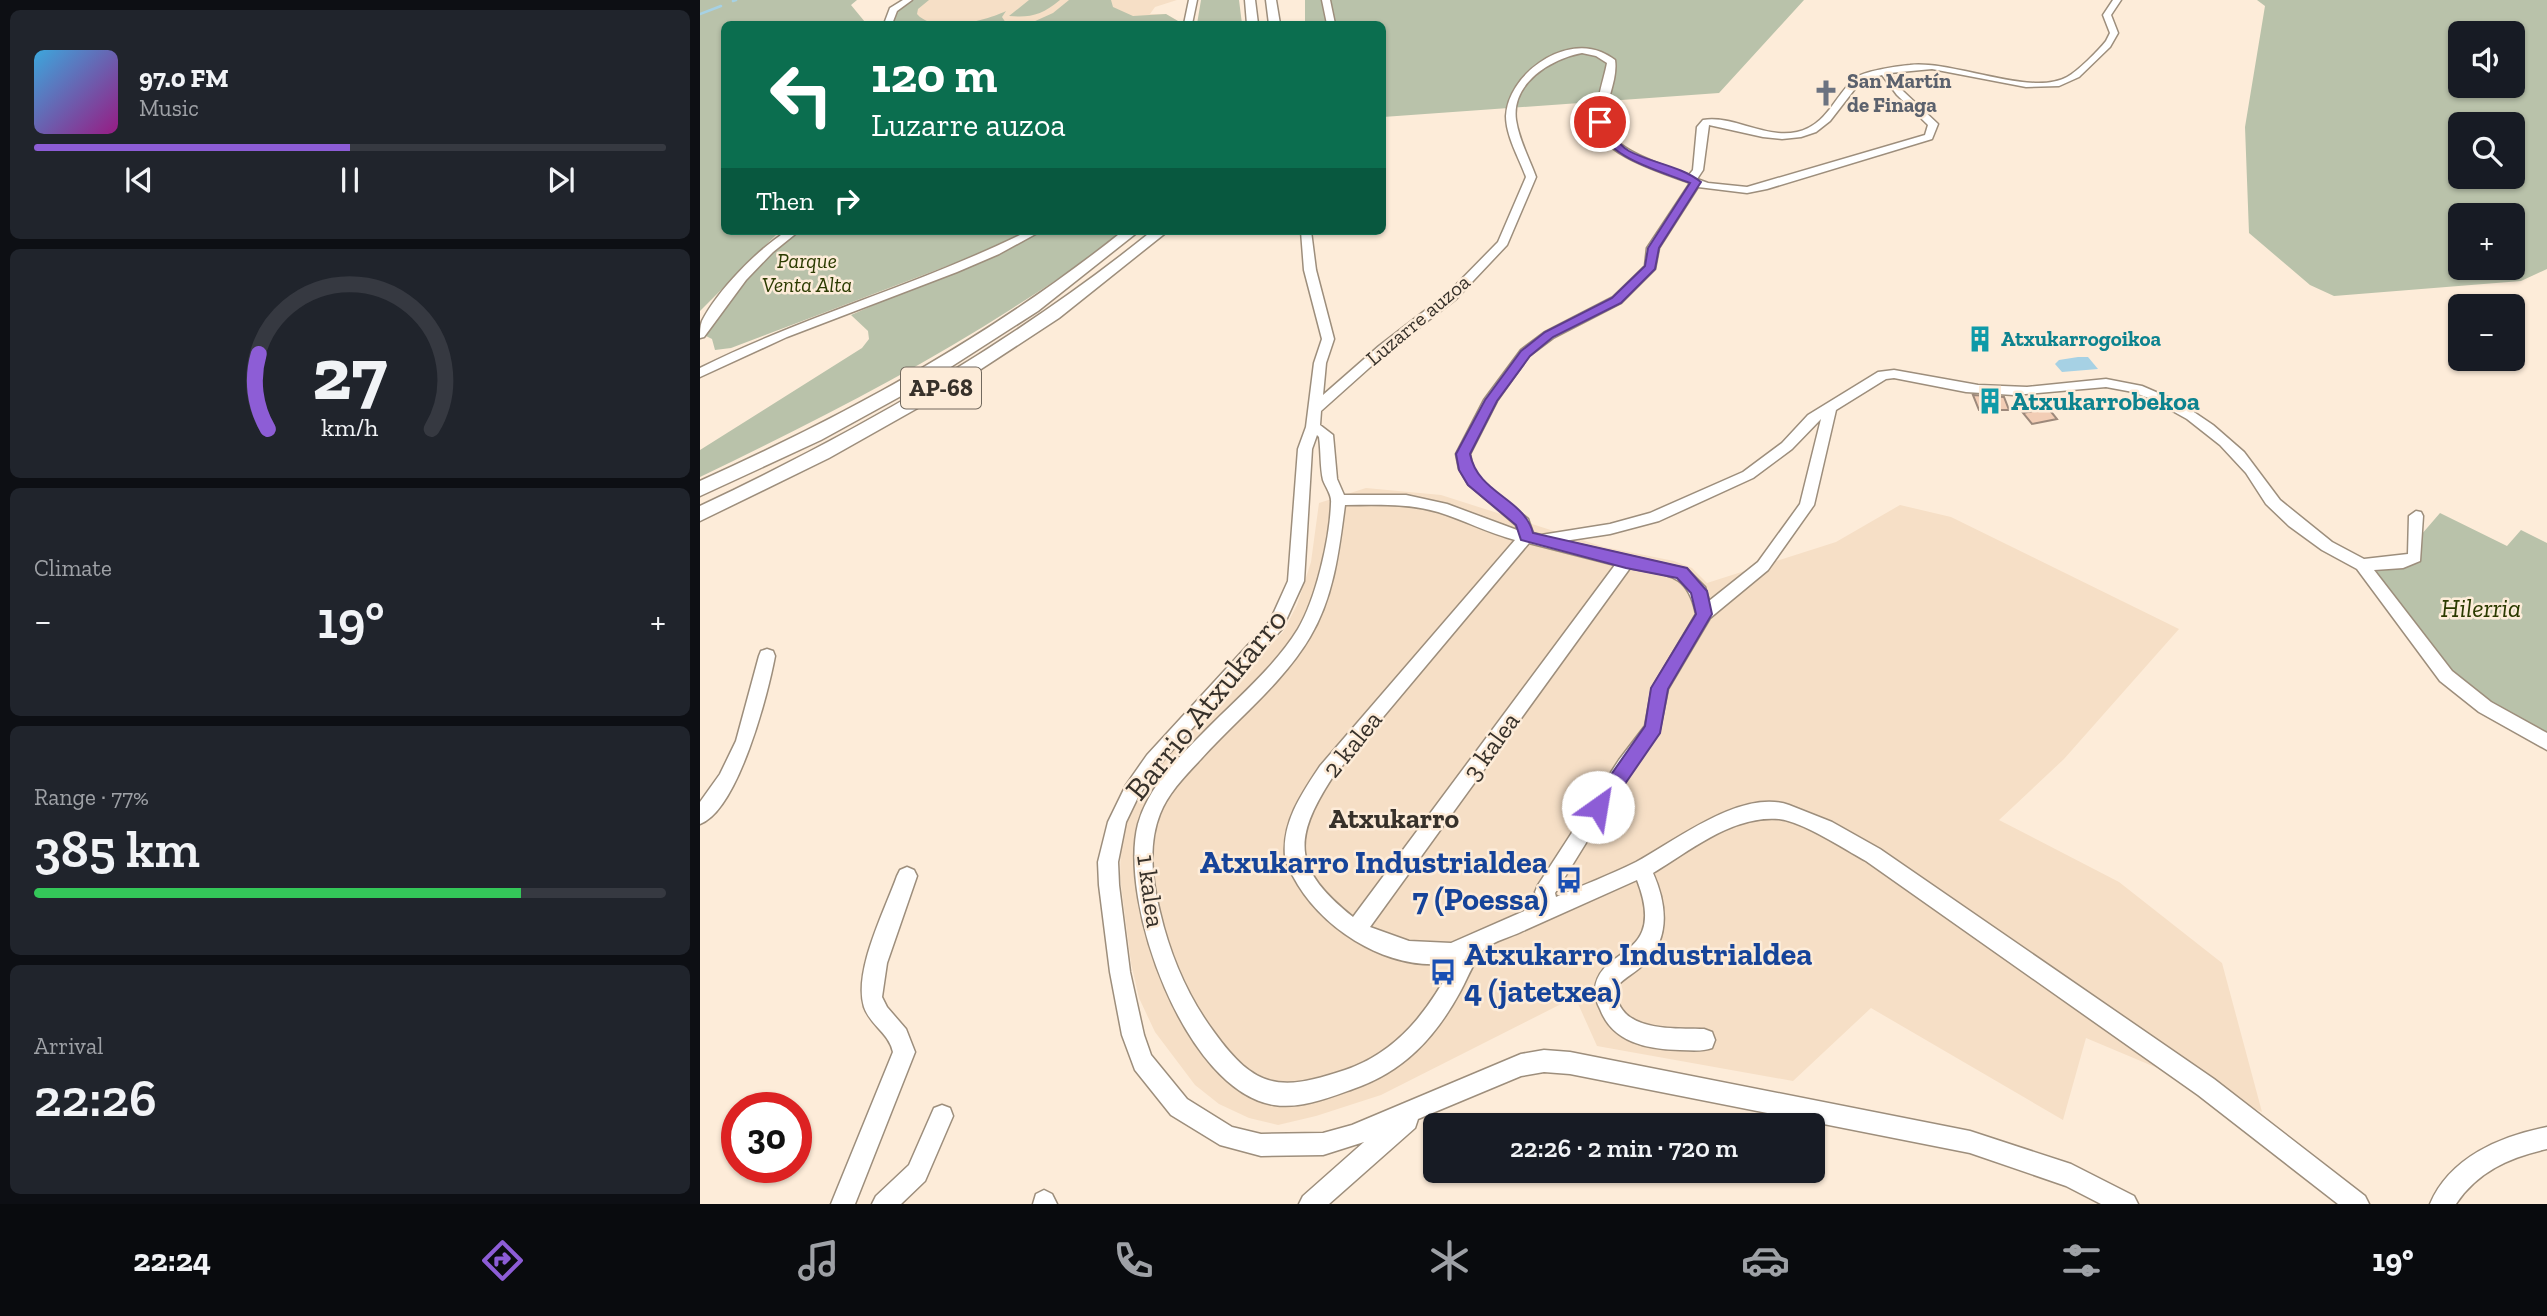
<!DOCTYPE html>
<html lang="en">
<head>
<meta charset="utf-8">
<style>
  :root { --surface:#171b24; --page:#20242c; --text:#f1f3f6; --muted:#9ea1a6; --line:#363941; --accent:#8d5dd6 }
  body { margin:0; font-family:"Zilla Slab",serif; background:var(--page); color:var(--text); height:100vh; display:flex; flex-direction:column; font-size:26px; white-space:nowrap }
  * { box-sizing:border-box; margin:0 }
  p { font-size:23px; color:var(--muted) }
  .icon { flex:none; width:38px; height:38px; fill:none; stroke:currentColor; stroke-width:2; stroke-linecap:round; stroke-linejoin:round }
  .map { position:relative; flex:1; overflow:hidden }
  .sheet { display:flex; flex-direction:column; gap:10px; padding:10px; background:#0d0f14; width:700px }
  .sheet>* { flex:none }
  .hud { position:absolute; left:21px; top:21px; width:665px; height:214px; border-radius:10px; box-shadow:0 2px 5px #0004; background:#0b6e4f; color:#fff; overflow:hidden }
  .tools { position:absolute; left:1748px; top:21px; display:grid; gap:14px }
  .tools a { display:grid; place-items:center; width:77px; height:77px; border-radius:10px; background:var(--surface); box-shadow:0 2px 5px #0004; font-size:35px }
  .speed { position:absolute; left:21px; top:1092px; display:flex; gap:14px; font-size:35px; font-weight:700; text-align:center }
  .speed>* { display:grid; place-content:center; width:91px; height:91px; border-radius:50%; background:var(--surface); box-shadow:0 2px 5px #0004; line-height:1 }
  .speed .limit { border:10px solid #d22; background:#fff; color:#111 }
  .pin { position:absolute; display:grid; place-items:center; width:60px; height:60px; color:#fff; margin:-30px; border:4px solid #fff; border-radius:50%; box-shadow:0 2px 7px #0007 }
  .me { position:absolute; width:77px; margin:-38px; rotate:32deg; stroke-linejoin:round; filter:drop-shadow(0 0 5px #0008) }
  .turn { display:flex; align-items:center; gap:24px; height:147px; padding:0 35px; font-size:32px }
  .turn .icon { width:91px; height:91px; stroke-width:2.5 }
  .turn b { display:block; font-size:49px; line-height:60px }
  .then { display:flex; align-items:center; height:66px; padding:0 35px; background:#0003; gap:14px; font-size:26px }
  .big { font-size:52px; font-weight:600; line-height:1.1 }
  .sheet .tile { flex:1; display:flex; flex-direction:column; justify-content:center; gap:10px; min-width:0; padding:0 24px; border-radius:10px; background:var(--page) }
  .sheet .dial { align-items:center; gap:0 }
  .dial svg { height:182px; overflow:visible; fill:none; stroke:var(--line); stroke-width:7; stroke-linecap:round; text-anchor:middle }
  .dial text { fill:var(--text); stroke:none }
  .song { display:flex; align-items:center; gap:21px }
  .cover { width:84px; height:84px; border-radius:10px; background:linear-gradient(135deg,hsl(200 70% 55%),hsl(310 70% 35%)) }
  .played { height:7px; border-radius:4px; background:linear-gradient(90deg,var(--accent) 50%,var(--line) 50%) }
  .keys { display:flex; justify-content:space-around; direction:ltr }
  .heat { display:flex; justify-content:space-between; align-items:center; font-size:38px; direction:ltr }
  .charge { height:10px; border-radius:5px; background:linear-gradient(90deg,#34c759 77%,var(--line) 0) }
  .trip { position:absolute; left:723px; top:1113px; width:402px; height:70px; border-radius:10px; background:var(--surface); box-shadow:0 2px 5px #0004; font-weight:600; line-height:70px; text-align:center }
  .menu { display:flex; height:112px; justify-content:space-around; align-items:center; background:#090b0e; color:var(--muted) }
  .menu .icon { width:49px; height:49px }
  .menu .on { color:var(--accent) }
  .menu b { font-size:32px; color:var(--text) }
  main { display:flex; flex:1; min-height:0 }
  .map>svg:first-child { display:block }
</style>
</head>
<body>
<main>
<section class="sheet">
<div class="tile">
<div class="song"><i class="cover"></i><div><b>97.0 FM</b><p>Music</p></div></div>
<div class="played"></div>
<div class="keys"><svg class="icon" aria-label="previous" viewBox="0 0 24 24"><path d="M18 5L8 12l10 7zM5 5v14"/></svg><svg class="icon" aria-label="pause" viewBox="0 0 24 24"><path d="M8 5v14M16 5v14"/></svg><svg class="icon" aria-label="next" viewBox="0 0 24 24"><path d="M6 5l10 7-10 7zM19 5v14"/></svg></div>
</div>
<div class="tile dial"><svg viewBox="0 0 100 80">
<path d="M14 69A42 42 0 1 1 86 69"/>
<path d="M14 69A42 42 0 0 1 10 36" stroke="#8d5dd6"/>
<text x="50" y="56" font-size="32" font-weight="700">27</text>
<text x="50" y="72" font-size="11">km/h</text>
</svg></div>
<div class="tile"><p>Climate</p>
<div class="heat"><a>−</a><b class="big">19°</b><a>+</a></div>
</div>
<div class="tile"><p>Range · 77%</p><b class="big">385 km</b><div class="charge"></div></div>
<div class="tile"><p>Arrival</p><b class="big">22:26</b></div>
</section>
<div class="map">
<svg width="1847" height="1204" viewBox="0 0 1847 1204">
  <rect width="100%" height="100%" fill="#fdecd9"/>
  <path fill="#f6dfc6" d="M208,0H477L455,7L450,14H466L478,21V24H188Z
    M666,488L741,495L904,547L974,561L992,568L1007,583L1136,542L1200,505L1251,517L1479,629L1364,759L1299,820L1419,882L1522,963L1562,1112L1386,1038L1363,1120L1171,1008L1093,1081L897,1046L875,997L681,1095L616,1116L578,1125L549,1118L519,1104L495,1085L455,1032L439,998L431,963L420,877L421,842L432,805L454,770L583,632L597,605L611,562L619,503Z"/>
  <path fill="#b9c2aa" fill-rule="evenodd" d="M0,0H157L151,5L165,22L24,24V231H80L0,311Z
    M208,0H229L218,9L217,14C234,34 286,21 306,11L302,17L306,23L188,24V17Z
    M329,0H360C342,15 330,18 309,16Z
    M369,0H411L413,7L433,16L466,14L478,21V24L333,22L353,13Z
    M501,0H539L542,24H497Z
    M605,0H1104L1019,93L683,117L682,24H605Z
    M1557,0H1847V269L1821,281L1634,296L1610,285L1549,233L1545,127L1565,6ZM1760,33H1813V86H1760ZM1760,124H1813V177H1760ZM1760,215H1813V268H1760Z
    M94,231H327L284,252L31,348L15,350L12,339L0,333L44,278Z
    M344,231H421C388,261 350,284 313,308C212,373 107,425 0,477V450L162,348L169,339L168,331L151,315Z
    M1740,513L1807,546L1821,530L1847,543V738L1798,710L1744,667L1666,567L1720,563L1721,535Z"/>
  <path fill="#a6d1e4" d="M1378,357H1388L1398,369L1362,372L1355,364L1359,360Z"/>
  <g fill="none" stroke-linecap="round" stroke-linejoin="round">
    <path stroke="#a6d1e4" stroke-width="2.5" d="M33,1L36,0
      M0,14L21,6"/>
  </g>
  <path fill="#f2cdb5" stroke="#9d897b" stroke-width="2" d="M1273,395L1304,397L1309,410H1279Z
    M1348,408L1357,419L1332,424L1323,413Z"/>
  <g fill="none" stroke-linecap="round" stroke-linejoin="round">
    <g stroke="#9d8e7c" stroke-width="3">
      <path id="minor" d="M203,0H212L197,11L192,24H184L190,8Z
        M489,0H497L492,24H484Z
        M622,0H630L635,24H627Z
        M1413,0H1421L1411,15L1418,33L1410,47L1379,77L1359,86L1326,87L1232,69L1190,73L1203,91L1238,124L1232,139L1067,189L1047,193L998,187L959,248L955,269L921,303L853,338L829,356L797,401L770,454L773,469L778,478L828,519L833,533L841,535L910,524L950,513L1043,472L1082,443L1108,415L1178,372L1194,370L1278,385L1327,387L1406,379L1442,386L1479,402L1513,425L1544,452L1580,500L1632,542L1664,559L1708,554L1709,516L1716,511L1721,512L1723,516L1720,561L1703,568L1674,570L1752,671L1791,702L1847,733V750L1779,712L1740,681L1657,569L1622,550L1589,526L1566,504L1546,473L1520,445L1487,419L1451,399L1433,392L1406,387L1314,395L1266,392L1194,378L1186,379L1136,410L1114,505L1068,570L1010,618L968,689L959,733L931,770L855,893L856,897C883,885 910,875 936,862C975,841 1042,788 1089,805L1132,822L1180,849L1514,1079L1665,1196L1669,1204H1638L1498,1095L1166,861C1144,849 1104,822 1079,819C1033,815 991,850 953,873C966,902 971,937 946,962C937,972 925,977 916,987C915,1033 973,1028 1004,1029L1012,1032L1015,1040L1012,1048C1001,1052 991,1050 980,1050C947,1049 913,1043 900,1009C897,1003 894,996 895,989C900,945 968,960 937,880C899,897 861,914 823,931C811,937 794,941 784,949C776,956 766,982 760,992C735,1038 703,1072 653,1089C628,1098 601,1109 574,1105C485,1091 418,902 438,824C448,788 476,760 502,734C534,701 574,668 598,629C616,599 630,538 631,503C632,495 626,488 623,480C620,467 621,451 619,437L617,435L612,449L604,581L582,629L459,765L438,797L426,822L418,862L419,885L430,972L444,1035L451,1055L487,1099L532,1127L561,1134L623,1133L652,1125L821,1054L844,1050L870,1052L1270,1131L1371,1164L1434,1196L1438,1204H1401L1366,1186L1270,1153L870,1074L844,1072L821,1076L718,1119L715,1128L629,1204H599L603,1196L664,1142L623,1155L561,1156L520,1145L471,1115L435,1070L422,1035L410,972L399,885L398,862L408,822L426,785L447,755L570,621L588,581L598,449L606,427L614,363L622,339L604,270L601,231H611L616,270L634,339L626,363L623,395L679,346L748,293L798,242L826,177C819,158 806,136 806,116C808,75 862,36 901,52C906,54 911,57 915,60C918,79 906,100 905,120C905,149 967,166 989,175L993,170L997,127L1003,120C1034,115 1064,139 1097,132C1127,125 1134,97 1154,79C1162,71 1198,66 1210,65C1253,60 1331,97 1367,77C1378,71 1398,51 1406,41L1410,33L1403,15ZM882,53L896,56L907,63C904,79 894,108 896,123C899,155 964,173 990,183L947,248L945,266L913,297L845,332L821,350L784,400L756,454L759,469L768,484L816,525L817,530L747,504L706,495H644L637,479L633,435L620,425L621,411L687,352L756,299L807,245L836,177C829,158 819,140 816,120C811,83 851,59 882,53ZM1182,75L1197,95L1228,125L1225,135L1047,187L1008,183L997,179L1003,170L1009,125L1063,137L1082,139L1101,137L1116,132L1130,121L1161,81ZM1121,419L1100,504L1058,562L1009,601L1005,587L987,569L864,541L910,534L959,521L1053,478L1092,449ZM645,505C677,505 707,503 738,512C764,520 788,533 815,540L620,766C602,793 582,822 585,856C586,866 593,876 598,885C628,934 695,974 754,962C729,1010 698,1052 645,1070C580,1092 555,1089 514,1032C488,997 470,955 460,912C452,881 448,844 460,814C468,793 486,775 501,759C537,719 583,683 610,637C634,597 639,550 645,505ZM829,543L915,565L653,917C593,869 592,840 632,778ZM930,568C967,576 987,571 996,614L952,688L945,726L919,760L838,885L835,892L840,904L751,943L709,941L670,927Z
        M87,231H99L73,252L46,280L4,337L0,338C0,332 0,326 2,321C18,290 57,250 87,231Z
        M328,231H341L299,254L257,272L87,337L0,377V368C106,315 222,284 328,231Z
        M67,649L73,651L75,656C68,694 38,810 0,824V802L20,774L36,741L59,656L61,651Z
        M207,867L214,870L217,876L187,963L182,997L187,1007L206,1029L215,1052L155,1204H131L193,1052C189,1033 170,1025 164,1007C153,971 185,910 197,876L200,870Z
        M242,1105L250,1108L253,1116L225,1181L201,1204H172L176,1196L209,1165L234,1108Z
        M1847,1127V1149C1810,1157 1777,1172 1756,1204H1730C1750,1157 1801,1136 1847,1127Z
        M344,1190L352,1194L357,1204H333L336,1194Z"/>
    </g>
    <g stroke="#9d8e7c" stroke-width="3">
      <path id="highway" d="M545,0H555L558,24H547Z
        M566,0H576L580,24H569Z
        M423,231H439L338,311L232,379L121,440L0,496V481C151,413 293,335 423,231Z
        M452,231H468L359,318L246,392L129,458L0,521V506C161,430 313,343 452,231Z"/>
    </g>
    <use href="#minor" fill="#fff" fill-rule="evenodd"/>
    <use href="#highway" fill="#fff" fill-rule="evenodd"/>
  </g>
  <path fill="#8d5dd6" stroke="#5c3c8b" stroke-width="2" d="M900,119C908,123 913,142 929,151C951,163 981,166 1001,182L959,248L955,269L921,303L853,337L830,356L797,401L770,454C778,494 824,498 833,533L987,568L1007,591L1012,614L968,689L960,733L905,813L898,816L892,813L889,807L892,802L945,726L951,688L996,614L991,593L977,578L926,568L821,540L816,525L768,485L759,470L756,454L785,400L821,351L845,332L912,298L945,266L948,248L990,183C955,169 908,159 895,122Z"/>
  <defs>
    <g id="church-bare" transform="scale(2.1)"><path d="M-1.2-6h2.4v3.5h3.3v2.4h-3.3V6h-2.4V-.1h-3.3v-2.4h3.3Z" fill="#6b7280" stroke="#fdecd9" stroke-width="2.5" paint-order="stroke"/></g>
    <g id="building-bare" transform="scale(2.1)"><path d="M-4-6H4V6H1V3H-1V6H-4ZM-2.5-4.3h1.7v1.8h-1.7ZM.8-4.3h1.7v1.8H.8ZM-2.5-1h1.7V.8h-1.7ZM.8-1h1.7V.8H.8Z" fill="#0f9aa8" stroke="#fdecd9" stroke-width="2.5" paint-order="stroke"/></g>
    <g id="bus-bare" transform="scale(2.1)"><path d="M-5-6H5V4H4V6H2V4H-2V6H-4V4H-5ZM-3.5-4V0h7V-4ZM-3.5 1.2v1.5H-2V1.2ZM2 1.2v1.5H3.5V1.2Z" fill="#1a4fb4" stroke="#fdecd9" stroke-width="2.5" paint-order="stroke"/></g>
  </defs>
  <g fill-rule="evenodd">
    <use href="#church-bare" x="1126" y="93"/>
    <use href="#building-bare" x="1280" y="339"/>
    <use href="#building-bare" x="1290" y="401"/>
    <use href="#bus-bare" x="869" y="880"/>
    <use href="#bus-bare" x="743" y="972"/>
  </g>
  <g text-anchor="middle" stroke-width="5" stroke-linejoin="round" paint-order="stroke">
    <g font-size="21" font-weight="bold" fill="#5b616d" stroke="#fdecd9" text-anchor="start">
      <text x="1147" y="88">San Martín<tspan x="1147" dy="24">de Finaga</tspan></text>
    </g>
    <g font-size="21" font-style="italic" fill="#2b3b00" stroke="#fdecd9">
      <text x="107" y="268">Parque<tspan x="107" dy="24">Venta Alta</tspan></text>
    </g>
    <g font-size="21" fill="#37312a" stroke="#fdecd9">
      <text transform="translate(718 320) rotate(-40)" y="7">Luzarre auzoa</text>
    </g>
    <g font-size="21" font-weight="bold" fill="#0d838f" stroke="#fdecd9" text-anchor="start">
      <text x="1301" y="346">Atxukarrogoikoa</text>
    </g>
    <rect fill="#fdecd9" stroke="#72695e" stroke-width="2" x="201" y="367.5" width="80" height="41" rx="5"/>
    <g font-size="24" font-weight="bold" fill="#37312a">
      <text x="241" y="396">AP-68</text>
    </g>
    <g font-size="26" font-weight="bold" fill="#0d838f" stroke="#fdecd9" text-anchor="start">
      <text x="1311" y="410">Atxukarrobekoa</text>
    </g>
    <g font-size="26" font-style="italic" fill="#2b3b00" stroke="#fdecd9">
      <text x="1781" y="617">Hilerria</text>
    </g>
    <g font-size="26" fill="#37312a" stroke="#fdecd9">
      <text transform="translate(652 744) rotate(-51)" y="9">2 kalea</text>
      <text transform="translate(791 746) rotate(-54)" y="9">3 kalea</text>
      <text transform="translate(451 891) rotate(82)" y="9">1 kalea</text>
    </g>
    <g font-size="28" font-weight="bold" fill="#37312a" stroke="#fdecd9">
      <text x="694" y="828">Atxukarro</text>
    </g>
    <g font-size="32" fill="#37312a" stroke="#fdecd9">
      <text transform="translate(506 704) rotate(-51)" y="11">Barrio Atxukarro</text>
    </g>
    <g font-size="32" font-weight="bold" fill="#164399" stroke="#fdecd9" text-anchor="end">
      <text x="848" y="873">Atxukarro Industrialdea<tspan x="848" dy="37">7 (Poessa)</tspan></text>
      <text x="764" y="965" text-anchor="start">Atxukarro Industrialdea<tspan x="764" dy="37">4 (jatetxea)</tspan></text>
    </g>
  </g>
</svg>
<div class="tools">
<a><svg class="icon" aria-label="sound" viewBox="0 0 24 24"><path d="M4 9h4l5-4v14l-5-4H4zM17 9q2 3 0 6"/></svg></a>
<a><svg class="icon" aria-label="search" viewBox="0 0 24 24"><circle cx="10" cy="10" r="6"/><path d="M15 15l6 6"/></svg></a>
<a>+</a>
<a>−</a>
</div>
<div class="speed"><div class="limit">30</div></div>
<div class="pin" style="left:900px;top:122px;background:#d93025"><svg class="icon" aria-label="arrive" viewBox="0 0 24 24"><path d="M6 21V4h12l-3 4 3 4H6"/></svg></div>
<svg class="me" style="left:898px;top:807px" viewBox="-20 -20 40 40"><circle r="19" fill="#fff"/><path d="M0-13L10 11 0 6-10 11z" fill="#8d5dd6"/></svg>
<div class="trip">22:26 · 2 min · 720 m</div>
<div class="hud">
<div class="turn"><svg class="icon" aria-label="left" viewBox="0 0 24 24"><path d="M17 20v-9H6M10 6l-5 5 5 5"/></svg><div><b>120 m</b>Luzarre auzoa</div></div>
<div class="then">Then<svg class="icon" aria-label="right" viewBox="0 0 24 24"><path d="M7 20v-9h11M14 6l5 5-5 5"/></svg></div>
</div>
</div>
</main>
<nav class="menu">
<b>22:24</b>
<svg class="icon on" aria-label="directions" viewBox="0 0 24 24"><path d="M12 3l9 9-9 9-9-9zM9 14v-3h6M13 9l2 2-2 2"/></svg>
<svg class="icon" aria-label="music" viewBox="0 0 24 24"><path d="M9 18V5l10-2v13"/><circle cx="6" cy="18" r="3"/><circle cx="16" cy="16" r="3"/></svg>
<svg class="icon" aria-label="phone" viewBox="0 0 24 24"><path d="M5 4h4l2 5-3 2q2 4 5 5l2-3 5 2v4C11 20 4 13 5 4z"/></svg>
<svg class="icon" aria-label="climate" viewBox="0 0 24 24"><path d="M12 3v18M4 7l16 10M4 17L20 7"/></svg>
<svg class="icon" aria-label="car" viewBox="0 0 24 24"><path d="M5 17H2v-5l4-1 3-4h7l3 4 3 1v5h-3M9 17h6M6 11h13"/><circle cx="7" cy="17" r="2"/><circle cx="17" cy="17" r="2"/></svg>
<svg class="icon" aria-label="filters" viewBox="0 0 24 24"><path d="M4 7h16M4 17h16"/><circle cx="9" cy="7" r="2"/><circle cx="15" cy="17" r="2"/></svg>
<b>19°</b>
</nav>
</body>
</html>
